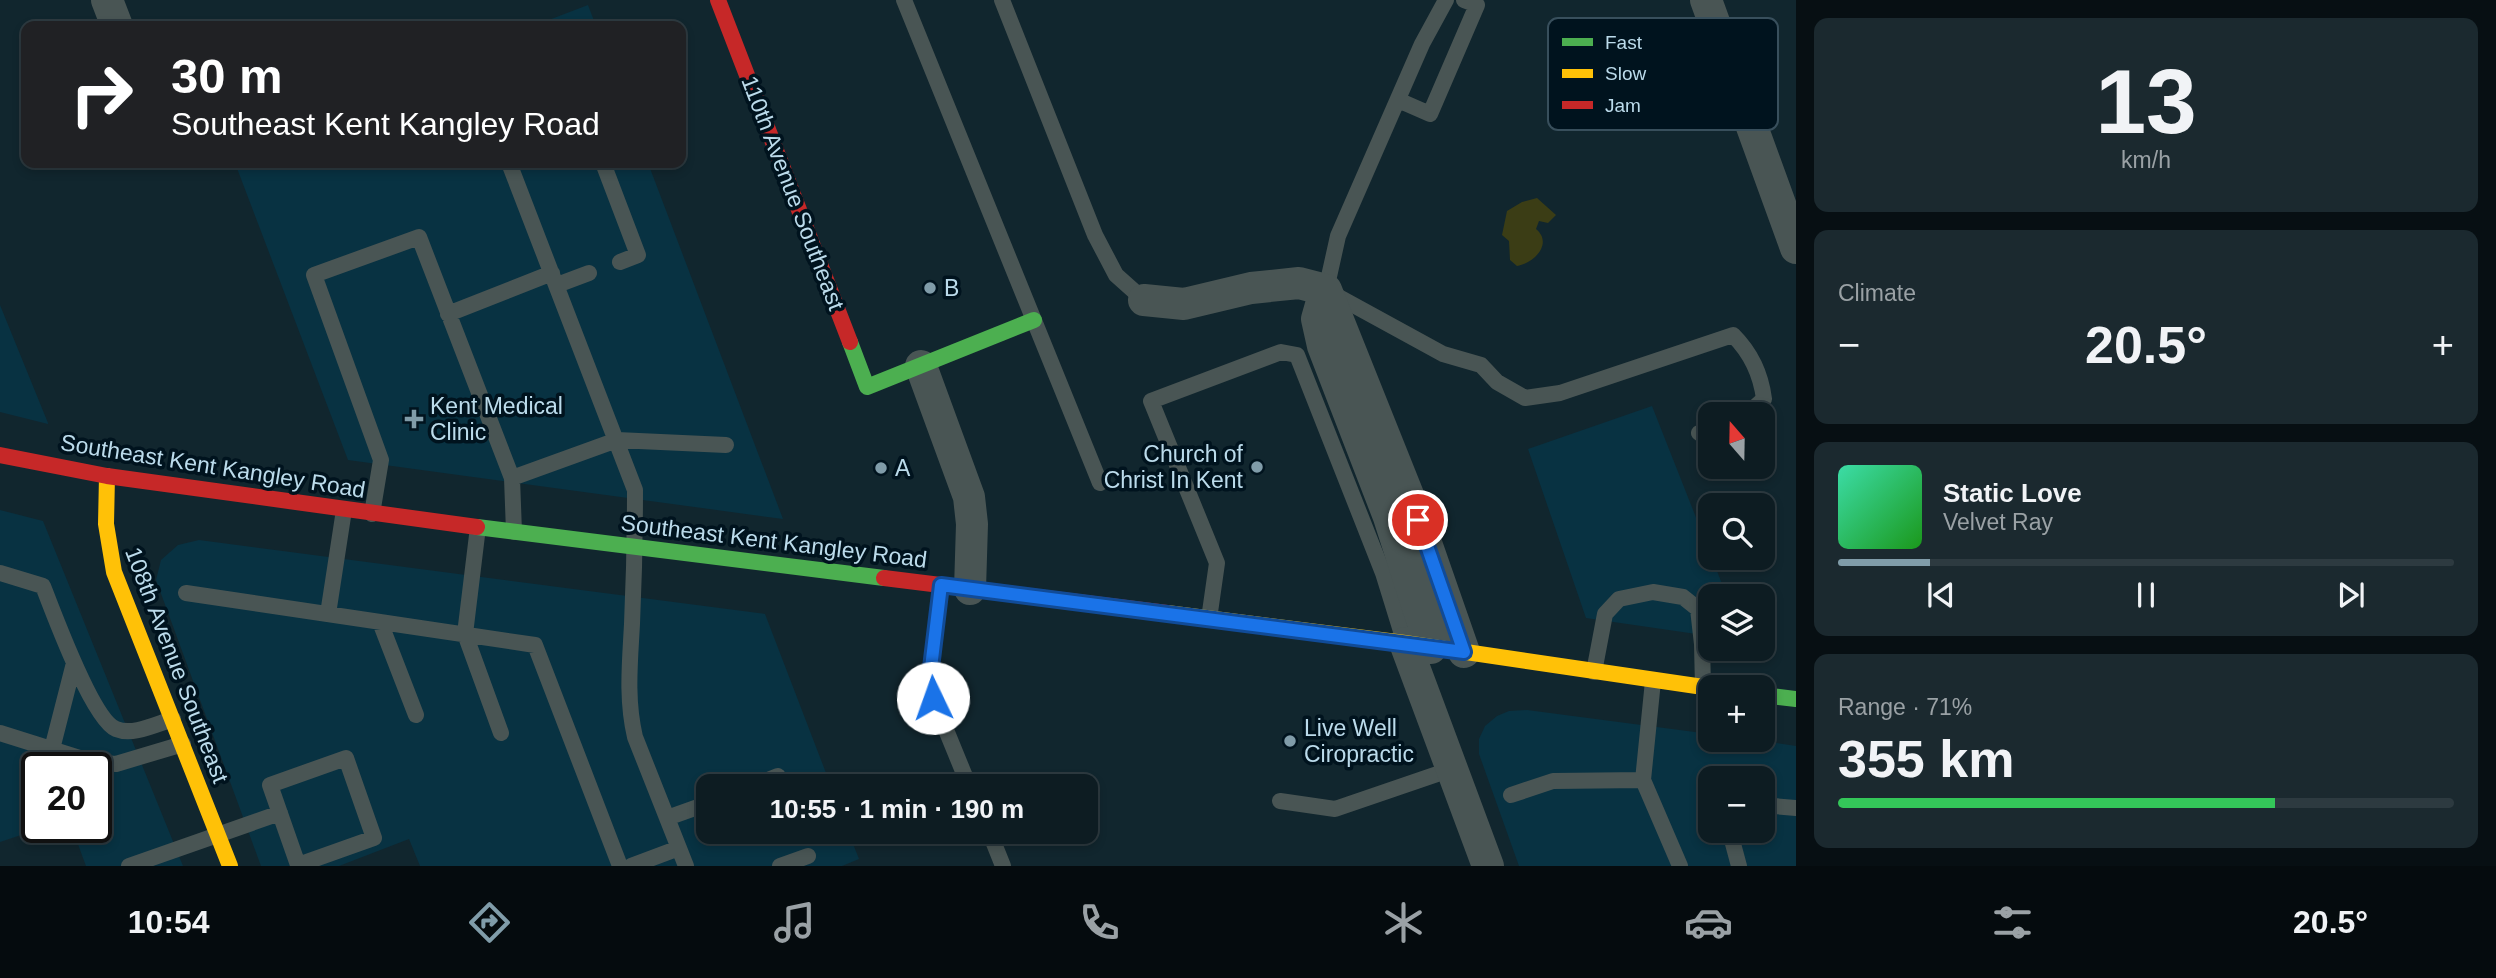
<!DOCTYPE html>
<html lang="en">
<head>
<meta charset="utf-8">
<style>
  :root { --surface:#0d1c22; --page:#1b292f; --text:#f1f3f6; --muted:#9aa1a5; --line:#2d3a40; --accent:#809ca9 }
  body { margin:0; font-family:Helvetica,sans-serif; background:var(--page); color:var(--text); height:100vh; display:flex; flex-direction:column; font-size:26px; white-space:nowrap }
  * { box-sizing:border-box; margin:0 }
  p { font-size:23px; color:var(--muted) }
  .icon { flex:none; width:38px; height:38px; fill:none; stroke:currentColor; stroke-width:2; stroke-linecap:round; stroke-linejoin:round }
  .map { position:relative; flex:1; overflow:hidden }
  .drawer { display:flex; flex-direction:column; gap:18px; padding:18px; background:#070f13; width:700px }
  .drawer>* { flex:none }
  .top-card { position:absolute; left:21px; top:21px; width:665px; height:147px; border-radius:14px; box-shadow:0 4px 10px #0003,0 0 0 2px var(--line); background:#202124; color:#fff; overflow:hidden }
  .needle { width:46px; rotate:340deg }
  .tools { position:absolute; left:1698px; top:402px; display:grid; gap:14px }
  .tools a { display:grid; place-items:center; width:77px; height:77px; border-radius:14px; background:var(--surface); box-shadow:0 4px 10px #0003,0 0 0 2px var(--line); font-size:35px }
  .speed { position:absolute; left:21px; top:752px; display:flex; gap:14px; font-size:35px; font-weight:700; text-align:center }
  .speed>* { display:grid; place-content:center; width:91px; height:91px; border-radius:50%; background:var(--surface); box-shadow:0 4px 10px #0003,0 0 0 2px var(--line); line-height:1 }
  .speed .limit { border:4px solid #111; border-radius:10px; background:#fff; color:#111 }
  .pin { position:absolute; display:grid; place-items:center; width:60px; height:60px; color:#fff; margin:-30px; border:4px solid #fff; border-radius:50%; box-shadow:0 2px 7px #0007 }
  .me { position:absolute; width:77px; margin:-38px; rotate:357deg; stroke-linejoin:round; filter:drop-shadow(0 0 5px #0008) }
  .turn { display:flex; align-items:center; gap:24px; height:147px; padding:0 35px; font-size:32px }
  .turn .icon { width:91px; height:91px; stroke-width:2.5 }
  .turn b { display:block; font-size:49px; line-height:60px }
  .big { font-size:52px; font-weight:800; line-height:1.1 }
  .drawer .card { flex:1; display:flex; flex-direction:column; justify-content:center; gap:10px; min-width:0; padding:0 24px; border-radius:14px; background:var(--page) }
  .drawer .dial { align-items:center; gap:0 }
  .dial b { font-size:91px; line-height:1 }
  .song { display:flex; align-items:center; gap:21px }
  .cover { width:84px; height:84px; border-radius:10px; background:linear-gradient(135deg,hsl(160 70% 55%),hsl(120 70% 35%)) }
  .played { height:7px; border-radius:4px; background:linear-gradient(90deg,var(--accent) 15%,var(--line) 15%) }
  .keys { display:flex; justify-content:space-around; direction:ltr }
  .heat { display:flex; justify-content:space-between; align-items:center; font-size:38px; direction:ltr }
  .charge { height:10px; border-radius:5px; background:linear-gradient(90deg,#34c759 71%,var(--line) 0) }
  .trip { position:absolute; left:696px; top:774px; width:402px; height:70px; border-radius:14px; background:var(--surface); box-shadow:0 4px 10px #0003,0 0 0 2px var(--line); font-weight:800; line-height:70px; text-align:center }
  .tabs { display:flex; height:112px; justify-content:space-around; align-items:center; background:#050b0e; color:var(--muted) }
  .tabs .icon { width:49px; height:49px }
  .tabs .on { color:var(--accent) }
  .tabs b { font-size:32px; color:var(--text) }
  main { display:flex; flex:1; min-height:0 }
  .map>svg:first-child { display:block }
</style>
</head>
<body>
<main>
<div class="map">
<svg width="1796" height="866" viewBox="0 0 1796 866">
  <rect width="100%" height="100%" fill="#11262e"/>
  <path fill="#083242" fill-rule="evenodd" d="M588,5L596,26H533Z
    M235,163H648L783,519L348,460Z
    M0,305L48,423V424L0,412Z
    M1652,406L1710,553V558H1712L1727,597H1710V636L1586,618L1528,449Z
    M0,510L43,521L183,866H86L72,828H96V768H37V828H42L0,842Z
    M199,540L765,614L831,786H709V831H848L859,859L842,866H420L409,839L339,866H261L156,580L161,560L178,545Z
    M1527,710L1710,734V740H1756L1796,746V866H1519L1479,754V739L1485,726L1497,716L1509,711ZM1710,779H1762V831H1710Z"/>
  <path fill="#3b3d15" d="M1537,198L1556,215L1548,223L1539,221L1536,229C1553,243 1535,263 1517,266L1510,260L1509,241L1502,235L1507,211L1522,202Z"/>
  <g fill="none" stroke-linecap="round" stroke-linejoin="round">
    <path stroke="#495554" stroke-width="16" d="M904,0L1100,483
      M1002,0L1095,235L1116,275L1144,300
      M1446,0L1422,44L1338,236L1326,290L1443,354L1481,365L1497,382L1525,398L1560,393L1733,335C1750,352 1761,375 1764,399L1746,415
      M1398,100L1430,114L1477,5L1464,0
      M509,163L635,490C635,535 634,580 632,624C630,662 626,699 635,737L686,866
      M603,163L638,255L620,262
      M557,285L589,273
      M448,314L552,273
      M1699,433L1710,429
      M512,478L617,440L726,445
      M372,514L381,460L314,275L419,237L512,478L514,532
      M478,527L465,634L501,733
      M0,573L43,586C53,612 93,720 116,729C133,736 156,724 173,719
      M941,585L930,676L933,698L969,786
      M186,593L535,645L620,866
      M328,614L344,510
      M1209,619L1217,563L1151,401L1281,352L1297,355L1383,573L1404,641
      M380,622L416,715
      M1594,672L1605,614L1619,599L1653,592L1683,597L1698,609L1702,644L1703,687
      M1653,681L1643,780L1680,866
      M0,733L92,762L116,764L183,744
      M52,749L74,663
      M346,758L374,838L298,865L270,785Z
      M753,786L778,776
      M1511,795L1553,781L1643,780
      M1280,801L1335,809L1452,769
      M1762,805L1796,808
      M667,818L709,803
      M989,831L1003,866
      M1735,831L1732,840L1739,866
      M129,866L280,813
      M631,866L679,848
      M780,866L808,856"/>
    <path stroke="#495554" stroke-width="32" d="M107,0L117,26
      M1706,0L1796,248
      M1326,290L1418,520L1464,652
      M1325,291L1317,319L1323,346L1389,517L1431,648
      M1144,300L1184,304L1251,288L1299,283L1326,290
      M921,366L969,497L972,524L970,589
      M1405,643L1488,866"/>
    <path stroke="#4caf50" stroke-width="16" d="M850,342L867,387L1034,320
      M477,527L884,578
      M1762,695L1796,699"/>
    <path stroke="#ffc107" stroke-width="16" d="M107,476L106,524L114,572L230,866
      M1167,613L1405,643L1710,688"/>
    <path stroke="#c62828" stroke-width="16" d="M718,0L850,342
      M0,455L107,476L477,527
      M884,578L1167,613"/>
  </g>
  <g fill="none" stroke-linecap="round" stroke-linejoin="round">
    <g stroke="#114b97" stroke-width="18">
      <path id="route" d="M933,698L930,676L941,585L1464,652L1418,520"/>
    </g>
    <use href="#route" stroke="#1a73e8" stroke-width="12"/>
  </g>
  <g fill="#809ca9" stroke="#00131e" stroke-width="2.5">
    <circle cx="930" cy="288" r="7"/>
    <path d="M410.5 408.5h7v7h7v7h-7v7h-7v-7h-7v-7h7z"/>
    <circle cx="1257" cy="467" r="7"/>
    <circle cx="881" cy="468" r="7"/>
    <circle cx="1290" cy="741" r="7"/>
  </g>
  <g text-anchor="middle" stroke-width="7" stroke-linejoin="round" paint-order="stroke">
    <g font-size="23" fill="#bbdbeb" stroke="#00131e">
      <text transform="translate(793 193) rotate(69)" y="8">110th Avenue Southeast</text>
      <text transform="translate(213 466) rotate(9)" y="8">Southeast Kent Kangley Road</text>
      <text transform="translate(774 541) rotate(7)" y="8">Southeast Kent Kangley Road</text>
      <text transform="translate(177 665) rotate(69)" y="8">108th Avenue Southeast</text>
    </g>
    <g font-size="23" fill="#bbdbeb" stroke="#00131e" text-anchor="start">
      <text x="944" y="296">B</text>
      <text x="430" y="414">Kent Medical<tspan x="430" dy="26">Clinic</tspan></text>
      <text x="1243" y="462" text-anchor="end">Church of<tspan x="1243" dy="26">Christ In Kent</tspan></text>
      <text x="895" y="476">A</text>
      <text x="1304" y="736">Live Well<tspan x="1304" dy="26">Ciropractic</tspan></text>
    </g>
  </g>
  <rect x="1548" y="18" width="230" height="112" rx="10" fill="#00131e" stroke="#384f5c" stroke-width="2"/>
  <rect x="1562" y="38" width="31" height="8" fill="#4caf50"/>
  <rect x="1562" y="69" width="31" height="9" fill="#ffc107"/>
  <rect x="1562" y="101" width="31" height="8" fill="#c62828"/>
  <g font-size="19" fill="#bbdbeb">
    <text x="1605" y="49">Fast</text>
    <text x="1605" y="80">Slow</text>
    <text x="1605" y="112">Jam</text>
  </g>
</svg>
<div class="tools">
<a><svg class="needle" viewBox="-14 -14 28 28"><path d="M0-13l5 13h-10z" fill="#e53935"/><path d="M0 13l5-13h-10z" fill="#9aa1a5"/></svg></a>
<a><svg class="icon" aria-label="search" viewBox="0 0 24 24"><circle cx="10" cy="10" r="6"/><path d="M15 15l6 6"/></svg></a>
<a><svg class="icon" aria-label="layers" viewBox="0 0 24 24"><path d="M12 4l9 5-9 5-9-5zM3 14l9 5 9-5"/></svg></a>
<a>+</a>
<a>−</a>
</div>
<div class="speed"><div class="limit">20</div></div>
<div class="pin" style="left:1418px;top:520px;background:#d93025"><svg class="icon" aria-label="arrive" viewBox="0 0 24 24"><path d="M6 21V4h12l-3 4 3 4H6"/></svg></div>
<svg class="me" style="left:933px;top:698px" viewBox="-20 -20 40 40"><circle r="19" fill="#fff"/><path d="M0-13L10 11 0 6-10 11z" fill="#1a73e8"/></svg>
<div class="trip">10:55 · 1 min · 190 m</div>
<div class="top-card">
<div class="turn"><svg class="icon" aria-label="right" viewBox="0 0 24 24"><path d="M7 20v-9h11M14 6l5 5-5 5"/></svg><div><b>30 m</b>Southeast Kent Kangley Road</div></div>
</div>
</div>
<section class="drawer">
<div class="card dial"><b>13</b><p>km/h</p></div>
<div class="card"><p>Climate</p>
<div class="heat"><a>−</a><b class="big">20.5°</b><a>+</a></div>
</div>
<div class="card">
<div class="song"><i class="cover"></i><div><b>Static Love</b><p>Velvet Ray</p></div></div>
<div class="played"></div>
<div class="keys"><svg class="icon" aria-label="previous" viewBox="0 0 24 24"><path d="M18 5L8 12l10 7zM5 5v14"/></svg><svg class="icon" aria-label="pause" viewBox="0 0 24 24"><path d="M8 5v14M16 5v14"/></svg><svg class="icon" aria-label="next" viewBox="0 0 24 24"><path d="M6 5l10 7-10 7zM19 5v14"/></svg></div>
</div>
<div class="card"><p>Range · 71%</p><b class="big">355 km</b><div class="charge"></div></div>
</section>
</main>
<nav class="tabs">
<b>10:54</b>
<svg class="icon on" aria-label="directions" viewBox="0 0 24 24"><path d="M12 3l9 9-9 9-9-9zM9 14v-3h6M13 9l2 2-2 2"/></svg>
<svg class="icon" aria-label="music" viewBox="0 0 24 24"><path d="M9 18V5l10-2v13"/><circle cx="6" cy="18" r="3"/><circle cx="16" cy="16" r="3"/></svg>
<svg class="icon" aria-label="phone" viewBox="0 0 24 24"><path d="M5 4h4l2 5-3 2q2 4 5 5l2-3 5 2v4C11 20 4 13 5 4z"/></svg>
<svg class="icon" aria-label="climate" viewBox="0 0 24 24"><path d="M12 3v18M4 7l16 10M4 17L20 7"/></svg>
<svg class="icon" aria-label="car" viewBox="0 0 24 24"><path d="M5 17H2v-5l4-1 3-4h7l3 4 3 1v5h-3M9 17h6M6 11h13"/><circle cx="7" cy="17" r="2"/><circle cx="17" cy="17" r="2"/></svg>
<svg class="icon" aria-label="filters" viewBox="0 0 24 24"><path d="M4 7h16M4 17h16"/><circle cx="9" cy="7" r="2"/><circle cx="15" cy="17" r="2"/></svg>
<b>20.5°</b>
</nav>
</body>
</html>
